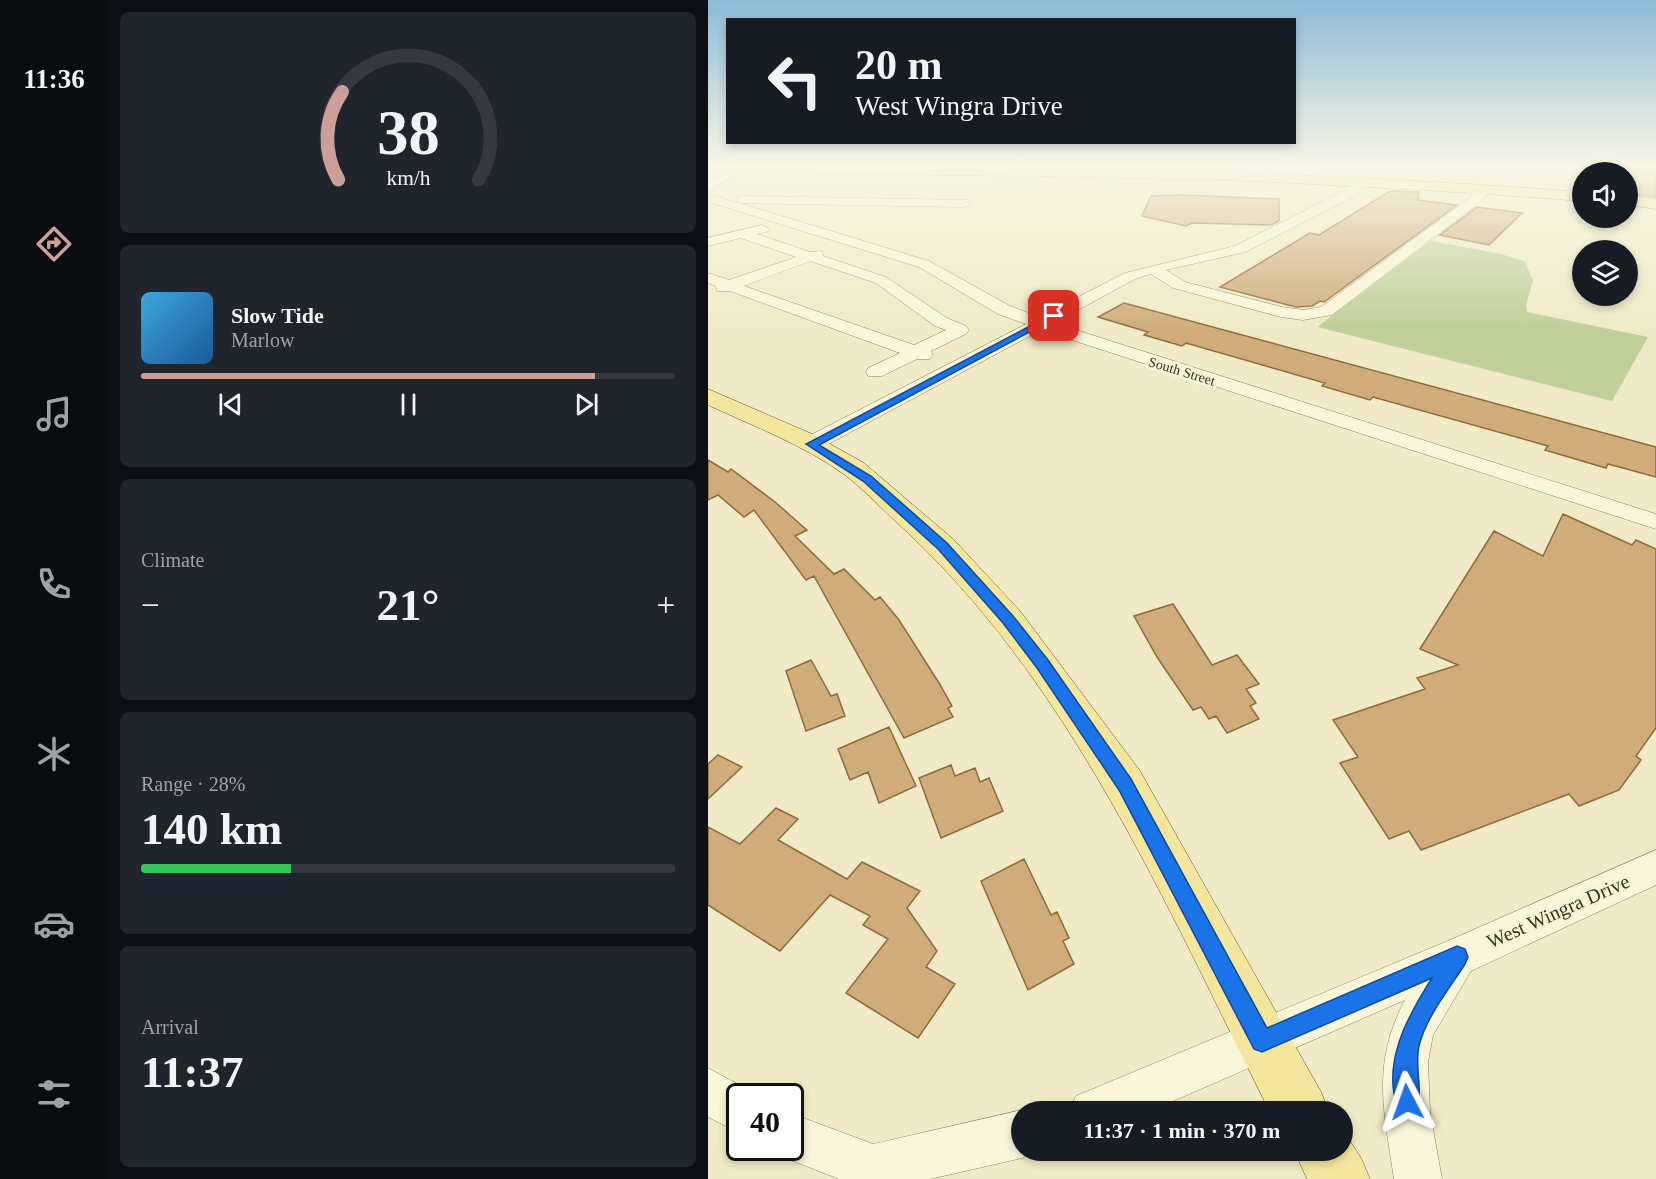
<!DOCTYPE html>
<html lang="en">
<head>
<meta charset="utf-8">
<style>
  :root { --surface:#171b24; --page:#20242c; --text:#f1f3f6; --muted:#9ea1a6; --line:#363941; --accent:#cca099 }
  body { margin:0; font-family:"Times New Roman",serif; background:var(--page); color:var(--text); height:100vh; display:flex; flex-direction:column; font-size:22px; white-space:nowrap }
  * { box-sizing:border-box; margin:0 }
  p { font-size:20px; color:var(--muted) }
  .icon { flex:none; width:33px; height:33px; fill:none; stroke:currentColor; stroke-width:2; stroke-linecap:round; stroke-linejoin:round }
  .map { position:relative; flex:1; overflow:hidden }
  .details { display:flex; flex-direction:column; gap:12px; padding:12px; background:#0d0f14; width:600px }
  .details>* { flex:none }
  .banner { position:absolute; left:18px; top:18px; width:570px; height:126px; border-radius:0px; box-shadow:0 3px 9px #0003; background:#171b24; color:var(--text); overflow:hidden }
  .buttons { position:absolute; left:864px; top:162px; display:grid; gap:12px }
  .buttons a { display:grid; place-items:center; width:66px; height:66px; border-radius:50%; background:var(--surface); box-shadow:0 3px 9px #0003; font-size:30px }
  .speed { position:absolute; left:18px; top:1083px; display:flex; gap:12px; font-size:30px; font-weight:700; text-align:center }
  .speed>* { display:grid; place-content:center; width:78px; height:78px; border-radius:50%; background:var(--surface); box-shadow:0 3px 9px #0003; line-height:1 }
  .speed .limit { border:3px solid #111; border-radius:9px; background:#fff; color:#111 }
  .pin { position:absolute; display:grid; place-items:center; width:51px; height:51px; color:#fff; margin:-26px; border-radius:12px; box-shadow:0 3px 9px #0006 }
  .me { position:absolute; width:66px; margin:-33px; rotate:356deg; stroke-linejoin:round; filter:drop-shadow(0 0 4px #0008) }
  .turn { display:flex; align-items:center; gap:21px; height:126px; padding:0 30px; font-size:27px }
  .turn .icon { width:78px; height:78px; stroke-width:2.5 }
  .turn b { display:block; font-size:42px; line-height:51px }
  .big { font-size:45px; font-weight:800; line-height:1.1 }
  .details .card { flex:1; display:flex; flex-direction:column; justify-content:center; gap:9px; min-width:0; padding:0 21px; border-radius:9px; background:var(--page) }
  .details .dial { align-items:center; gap:0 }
  .dial svg { height:156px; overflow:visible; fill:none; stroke:var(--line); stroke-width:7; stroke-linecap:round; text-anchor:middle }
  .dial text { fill:var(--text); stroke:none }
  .song { display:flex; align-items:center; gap:18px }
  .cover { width:72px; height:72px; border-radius:9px; background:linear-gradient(135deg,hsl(200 70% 55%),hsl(210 70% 35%)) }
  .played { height:6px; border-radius:3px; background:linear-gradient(90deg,var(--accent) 85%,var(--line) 85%) }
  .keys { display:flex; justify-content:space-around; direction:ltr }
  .heat { display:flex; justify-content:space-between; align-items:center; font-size:33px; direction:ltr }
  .charge { height:9px; border-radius:4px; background:linear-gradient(90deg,#34c759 28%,var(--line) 0) }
  .trip { position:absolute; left:303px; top:1101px; width:342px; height:60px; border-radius:30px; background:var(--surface); box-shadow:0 3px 9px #0003; font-weight:800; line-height:60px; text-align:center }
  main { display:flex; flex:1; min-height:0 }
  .tabs { display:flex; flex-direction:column; width:108px; justify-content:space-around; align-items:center; background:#090b0e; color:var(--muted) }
  .tabs .icon { width:42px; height:42px }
  .tabs .on { color:var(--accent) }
  .tabs b { font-size:27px; color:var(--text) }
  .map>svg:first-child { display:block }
</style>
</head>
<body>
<main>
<nav class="tabs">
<b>11:36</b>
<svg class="icon on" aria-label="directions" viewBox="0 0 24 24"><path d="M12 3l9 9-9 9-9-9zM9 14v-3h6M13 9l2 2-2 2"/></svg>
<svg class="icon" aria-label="music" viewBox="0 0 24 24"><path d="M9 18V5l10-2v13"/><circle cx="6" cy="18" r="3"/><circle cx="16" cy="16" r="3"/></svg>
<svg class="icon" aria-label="phone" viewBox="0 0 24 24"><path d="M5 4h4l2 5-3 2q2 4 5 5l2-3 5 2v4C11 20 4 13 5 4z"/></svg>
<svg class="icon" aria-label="climate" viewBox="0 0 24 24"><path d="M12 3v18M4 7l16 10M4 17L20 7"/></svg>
<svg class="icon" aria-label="car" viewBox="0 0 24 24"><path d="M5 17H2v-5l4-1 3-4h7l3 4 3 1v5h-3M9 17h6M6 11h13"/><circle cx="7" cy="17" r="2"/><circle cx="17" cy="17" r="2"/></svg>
<svg class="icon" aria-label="filters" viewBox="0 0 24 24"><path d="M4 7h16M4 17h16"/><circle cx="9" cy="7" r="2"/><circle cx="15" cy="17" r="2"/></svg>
</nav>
<section class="details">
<div class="card dial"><svg viewBox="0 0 100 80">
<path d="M14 69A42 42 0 1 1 86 69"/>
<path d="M14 69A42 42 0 0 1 16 24" stroke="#cca099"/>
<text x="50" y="56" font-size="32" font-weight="700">38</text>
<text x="50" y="72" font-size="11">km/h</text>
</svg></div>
<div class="card">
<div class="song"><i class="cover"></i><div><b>Slow Tide</b><p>Marlow</p></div></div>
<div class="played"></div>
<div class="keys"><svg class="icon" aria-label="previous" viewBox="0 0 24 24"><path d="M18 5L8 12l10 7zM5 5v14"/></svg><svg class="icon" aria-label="pause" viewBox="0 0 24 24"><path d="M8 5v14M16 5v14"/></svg><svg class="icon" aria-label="next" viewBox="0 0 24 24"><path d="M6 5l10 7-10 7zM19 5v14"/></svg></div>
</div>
<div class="card"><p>Climate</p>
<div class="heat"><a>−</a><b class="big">21°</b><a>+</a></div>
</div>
<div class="card"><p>Range · 28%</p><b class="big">140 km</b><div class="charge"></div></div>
<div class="card"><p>Arrival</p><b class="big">11:37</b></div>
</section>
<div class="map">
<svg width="948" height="1179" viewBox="0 0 948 1179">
  <rect width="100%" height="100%" fill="#f0ebc6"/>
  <path fill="#c0cf99" d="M723,241L793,254L816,261L825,280L818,305L819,312L940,337L904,401L609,327Z"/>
  <path fill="#d0ac7b" stroke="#8d6b3f" stroke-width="1.5" d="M913,170L948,173V197L926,194L920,182V172H914Z
    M682,191L711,192L710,200L749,205L616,302L612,301L604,306L588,307L512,287L602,233L611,235Z
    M473,195L571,199V221L563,225L484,223L478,226L434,216L443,196Z
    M769,207L814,213L781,245L732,235Z
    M416,303L948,447V477L900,464L898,468L837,450L840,446L665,397L662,400L614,386L617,383L478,343L474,346L436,335L440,332L390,317Z
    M0,460L20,472L23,469L67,502L99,530L87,536L126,574L136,569L167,600L172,597L191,620L231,683L244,706L240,708L245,717L196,738L106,576L98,580L46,510L36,517L10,495L0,500Z
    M855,514L924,545L928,540L948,549V728L928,756L933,760L911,790L871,806L861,794L713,850L701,831L681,839L632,763L650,757L625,720L717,689L709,678L750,665L712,649L786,531L835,556Z
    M465,604L504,665L529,655L551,684L538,689L548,703L542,706L551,719L519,733L508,716L501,719L493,707L485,710L449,657L426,616Z
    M103,660L123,696L129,694L137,716L98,731L78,671Z
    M181,727L208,786L171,803L160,772L142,780L130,749Z
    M10,755L34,767L0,799V764Z
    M243,765L247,776L267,768L272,782L281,778L295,811L233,838L211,778Z
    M68,808L90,819L70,840L139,879L154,862L212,891L199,908L229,951L218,967L247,984L210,1038L138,993L180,939L155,925L162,916L122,895L72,951L0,905V827L32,844Z
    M316,859L343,915L349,912L361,938L355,941L366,964L320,990L273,881Z"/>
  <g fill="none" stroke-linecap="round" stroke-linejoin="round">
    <g stroke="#8d7d5b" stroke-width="1">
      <path id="minor" d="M25,166H38L0,192V183Z
        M647,166H659L657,184L648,195L537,252L458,270L477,282L574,307L595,310L613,307L763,197L769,185L773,184L779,188L777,196L771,203L624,315L595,320L573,317L465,288L443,274L427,279L346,323L948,514V529L333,330L111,449L103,450L95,449L92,444L95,439L318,324L290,314L211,267L4,203L2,200L8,196L29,203L30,197L34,196L260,200L262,203L260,206L256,207L31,203L221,261L302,306L331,317L417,273L527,246L640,189L645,183Z
        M54,225L61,229L59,232L49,234L102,252L114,251L115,256L178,277L239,318L258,326L261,330L258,334L223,351L225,355L222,359H209L174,376H160L158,372L160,368L192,353L22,291H9L8,286L0,283V273L21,280L88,257L33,238L0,246V238ZM102,261L168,283L227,326L238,330L206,345L36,286Z
        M948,850V885L763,971L725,1035L720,1062L722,1112L734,1179H686C676,1111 663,1064 697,1000L440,1112H361L368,1096L735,943Z
        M0,1068L48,1094L50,1096H32V1133L0,1117Z
        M314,1110L317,1112H314V1150L331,1151L314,1158L222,1179H131L65,1153L63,1148H82V1113L165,1144Z"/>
    </g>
    <g stroke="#5b4a2f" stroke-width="1">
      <path id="major" d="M0,166C292,166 583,169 874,192V201L765,193L547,181L328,176L0,173Z
        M920,196L948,199V209L920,205Z
        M0,389L104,434L156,463L245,539L312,611L432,771L613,1092L621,1112H562C457,904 362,678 185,519C169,504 154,488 137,475C96,445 45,426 0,405Z
        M634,1129L653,1158L662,1179H599L586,1150H634Z"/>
    </g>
    <use href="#minor" fill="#faf6da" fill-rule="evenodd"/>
    <use href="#major" fill="#f4e79d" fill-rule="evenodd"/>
  </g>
  <linearGradient id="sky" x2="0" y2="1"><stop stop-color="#8ebad8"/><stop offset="0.5" stop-color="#f8f6e5"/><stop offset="1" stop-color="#f8f6e5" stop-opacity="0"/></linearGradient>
  <rect width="948" height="331" fill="url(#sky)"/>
  <path fill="#1a73e8" stroke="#114b97" stroke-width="1.5" d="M343,315L351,316L111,445L163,476L239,543L305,616L340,660L423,779L559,1028L749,946L757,949L760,957L757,964C741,989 718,1017 711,1046C706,1067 716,1091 708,1111L699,1114L691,1111C672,1064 700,1016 724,978L554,1052L546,1049L411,790L329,668L295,623L230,549L155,481L98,444Z"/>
  <g text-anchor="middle" stroke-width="6" stroke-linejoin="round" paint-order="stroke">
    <g font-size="14" fill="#3c321f" stroke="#f7f3d6">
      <text transform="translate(474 371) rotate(17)" y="5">South Street</text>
    </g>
    <g font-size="20" fill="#3c321f" stroke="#f7f3d6">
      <text transform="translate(850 911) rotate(-24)" y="7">West Wingra Drive</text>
    </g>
  </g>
</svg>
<div class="buttons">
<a><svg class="icon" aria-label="sound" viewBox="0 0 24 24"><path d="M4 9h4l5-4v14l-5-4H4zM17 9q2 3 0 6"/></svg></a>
<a><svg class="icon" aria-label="layers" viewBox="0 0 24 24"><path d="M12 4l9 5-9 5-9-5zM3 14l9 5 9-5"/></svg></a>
</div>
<div class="speed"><div class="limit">40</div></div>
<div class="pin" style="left:346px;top:316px;background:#d93025"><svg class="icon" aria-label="arrive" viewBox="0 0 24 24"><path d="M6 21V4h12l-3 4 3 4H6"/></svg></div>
<svg class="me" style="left:699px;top:1102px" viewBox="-20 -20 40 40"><path d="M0-17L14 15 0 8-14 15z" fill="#1a73e8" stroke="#fff" stroke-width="4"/></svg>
<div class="trip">11:37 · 1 min · 370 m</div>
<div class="banner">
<div class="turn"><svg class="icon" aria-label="left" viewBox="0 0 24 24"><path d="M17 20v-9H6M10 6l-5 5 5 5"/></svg><div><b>20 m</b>West Wingra Drive</div></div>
</div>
</div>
</main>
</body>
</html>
